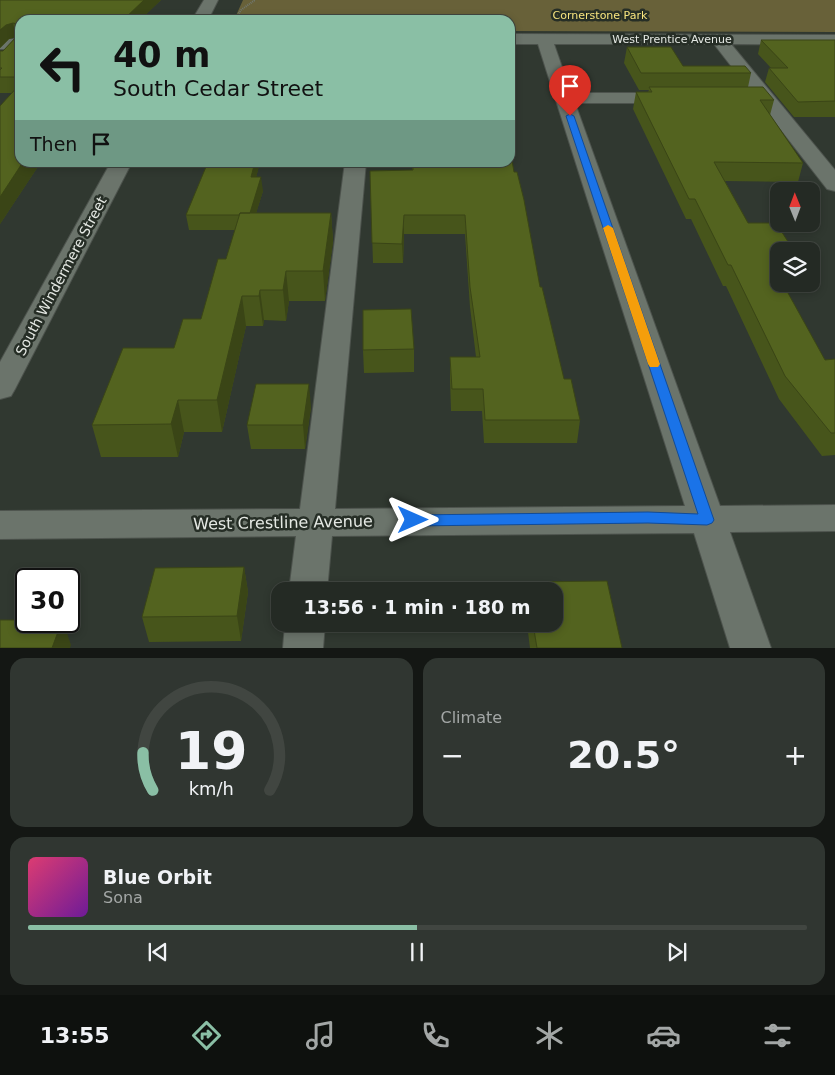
<!DOCTYPE html>
<html lang="en">
<head>
<meta charset="utf-8">
<style>
  :root { --surface:#242a24; --page:#303631; --text:#f1f3f6; --muted:#a3a7a6; --line:#414641; --accent:#8abfa5 }
  body { margin:0; font-family:"DejaVu Sans",sans-serif; background:var(--page); color:var(--text); height:100vh; display:flex; flex-direction:column; font-size:19px; white-space:nowrap }
  * { box-sizing:border-box; margin:0 }
  p { font-size:16px; color:var(--muted) }
  .icon { flex:none; width:28px; height:28px; fill:none; stroke:currentColor; stroke-width:2; stroke-linecap:round; stroke-linejoin:round }
  .map { position:relative; height:648px; overflow:hidden }
  .panel { display:flex; flex-direction:column; gap:10px; padding:10px; background:#141714; flex:1 }
  .panel>* { flex:none }
  .guide { position:absolute; left:15px; top:15px; width:500px; height:152px; border-radius:15px; box-shadow:0 2px 8px #0003,0 0 0 1px var(--line); background:#8abfa5; color:#111; overflow:hidden }
  .needle { width:32px; rotate:359deg }
  .buttons { position:absolute; left:770px; top:182px; display:grid; gap:10px }
  .buttons a { display:grid; place-items:center; width:50px; height:50px; border-radius:10px; background:var(--surface); box-shadow:0 2px 8px #0003,0 0 0 1px var(--line); font-size:25px }
  .speed { position:absolute; left:15px; top:568px; display:flex; gap:10px; font-size:25px; font-weight:700; text-align:center }
  .speed>* { display:grid; place-content:center; width:65px; height:65px; border-radius:50%; background:var(--surface); box-shadow:0 2px 8px #0003,0 0 0 1px var(--line); line-height:1 }
  .speed .limit { border:2px solid #111; border-radius:8px; background:#fff; color:#111 }
  .pin { position:absolute; display:grid; place-items:center; width:42px; height:42px; color:#fff; margin:-51px -21px; border-radius:50% 50% 50% 0; rotate:-45deg; box-shadow:0 0 5px #0007 }
  .pin .icon { rotate:45deg }
  .me { position:absolute; width:55px; margin:-28px; rotate:90deg; stroke-linejoin:round; filter:drop-shadow(0 0 4px #0008) }
  .turn { display:flex; align-items:center; gap:18px; height:105px; padding:0 15px; font-size:22px }
  .turn .icon { width:65px; height:65px; stroke-width:2.5 }
  .turn b { display:block; font-size:35px; line-height:42px }
  .then { display:flex; align-items:center; height:48px; padding:0 15px; background:#0003; gap:10px; font-size:19px }
  .big { font-size:38px; font-weight:800; line-height:1.1 }
  .panel .tile { flex:1; display:flex; flex-direction:column; justify-content:center; gap:8px; min-width:0; padding:0 18px; border-radius:15px; background:var(--page) }
  .panel .dial { align-items:center; gap:0 }
  .dial svg { height:130px; overflow:visible; fill:none; stroke:var(--line); stroke-width:7; stroke-linecap:round; text-anchor:middle }
  .dial text { fill:var(--text); stroke:none }
  .song { display:flex; align-items:center; gap:15px }
  .cover { width:60px; height:60px; border-radius:8px; background:linear-gradient(135deg,hsl(340 70% 55%),hsl(280 70% 35%)) }
  .played { height:5px; border-radius:2px; background:linear-gradient(90deg,var(--accent) 50%,var(--line) 50%) }
  .keys { display:flex; justify-content:space-around; direction:ltr }
  .heat { display:flex; justify-content:space-between; align-items:center; font-size:28px; direction:ltr }
  .panel .tiles { flex:1; display:grid; gap:10px; grid-template-columns:1fr 1fr }
  .tile:last-child { grid-column:span 2 }
  .trip { position:absolute; left:271px; top:582px; width:292px; height:50px; border-radius:15px; background:var(--surface); box-shadow:0 2px 8px #0003,0 0 0 1px var(--line); font-weight:800; line-height:50px; text-align:center }
  .tabs { display:flex; height:80px; justify-content:space-around; align-items:center; background:#0e110e; color:var(--muted) }
  .tabs .icon { width:35px; height:35px }
  .tabs .current { color:var(--accent) }
  .tabs b { font-size:22px; color:var(--text) }
  .map>svg:first-child { display:block }
</style>
</head>
<body>
<div class="map">
<svg width="835" height="648" viewBox="0 0 835 648">
  <rect width="100%" height="100%" fill="#303830"/>
  <path fill="#686139" d="M243,0H835V32L510,31V20H234Z"/>
  <g fill="none" stroke-linecap="round" stroke-linejoin="round">
    <g stroke="#4d534d" stroke-width="2">
      <path id="minor" d="M204,0H218L208,20H192Z
        M510,34L835,35V45L731,44L835,170V191L827,189L714,44H554L571,93H673L679,94L682,98L679,102L673,103H575L720,506L835,505V531L730,532L771,648H730L694,533L332,536L327,591H289L296,536L0,539V511L300,509L345,162H366L335,509L685,506L538,44H510Z
        M0,39H20V49H0Z
        M111,162H132L15,389L11,396L0,399V362Z
        M285,624H325L323,648H283Z"/>
    </g>
    <path stroke="#717871" stroke-width="2" stroke-dasharray="1 1" stroke-linecap="butt" d="M234,20L241,10L255,0"/>
    <use href="#minor" fill="#6b746b" fill-rule="evenodd"/>
  </g>
  <path fill="#47551b" d="M0,0H161L140,20H20V162H41L0,224V106L12,93H0V51H3L16,37L9,39L0,48Z
    M761,40H835V117H794L765,82L769,68H771L758,54Z
    M627,47L683,66L751,73L748,87L774,100L770,115L803,163L798,182L725,181L748,223L779,251V284H798L797,286H784L825,360L835,359V455L822,456L779,399L726,286H723L691,219H686L633,109L636,92H648L649,90H639L624,63Z
    M260,162L256,177L263,191L256,213H331L333,241L325,301H289L286,321L264,320L263,326H246L222,432H184L178,457H101L92,425L174,348L201,319L226,259L235,230H189L186,215Z
    M412,162H510L514,172L540,287L564,379L580,420L577,443H484L482,411H451L450,379V357H476L470,307L465,234H404L403,263H373L370,171L412,170Z
    M414,349V372L364,373L363,350Z
    M311,407L305,449H251L247,425Z
    M244,567L248,592L241,641L149,642L142,617Z
    M607,581L622,648H530L527,624H555V591H526L527,582Z"/>
  <path fill="#3a4516" d="M144,0H161L140,20H123Z
    M13,23L16,37L9,39L0,48V30L6,25Z
    M23,162H41L0,224V197Z
    M255,162H260L253,191L251,177Z
    M261,177L263,191L251,230L249,215Z
    M331,213L333,241L325,301L323,271Z
    M404,215V234L403,263L402,244Z
    M286,271L289,301L286,321L283,290Z
    M260,290L264,320L263,326L259,296Z
    M242,296L246,326L222,432L217,400Z
    M309,384L311,407L305,449L303,425Z
    M178,400L184,432L178,457L171,424Z
    M244,567L248,592L241,641L237,616Z
    M62,621H63L71,645L70,648H52Z"/>
  <path fill="#53631f" stroke="#3a4516" d="M0,0H144L123,20H20V77H0V70L2,68H0V51H3L18,35V24L13,23L6,25L0,30Z
    M761,40H835V101L798,102L769,68H788Z
    M627,47H671L683,66H745L751,73H641Z
    M20,84V162H23L0,197V106Z
    M649,87H763L774,100H760L803,163L714,162L748,223H776L794,251H779V265H773L779,276V284H783L825,360L835,359V433H831L785,376L731,265H728L695,199H689L636,92H652Z
    M510,149L514,172H517L524,200L540,287H542L564,379H571L580,420H485L483,389H452L450,357H480L470,287L465,215H404L402,244L372,243L370,171L413,170V162H510Z
    M208,162H255L251,177H261L250,213H240L239,215H186Z
    M240,213H331L323,271H286L283,290H260L259,296H242L217,400H178L171,424L92,425L123,348H174L183,319H201L218,259H226Z
    M411,309L414,349L363,350V310Z
    M256,384H309L303,425H247Z
    M244,567L237,616L142,617L155,568Z
    M607,581L622,648H537L533,624H555V591H528L527,582Z
    M0,620H26V621H62L52,648H0Z"/>
  <path fill="#1a73e8" stroke="#114b97" d="M570,114L574,116L714,520L712,523L707,525L648,523L413,526L408,524L405,520L408,516L413,515L648,512L698,514L566,116Z"/>
  <path fill="#f59e0b" d="M608,225L613,228L660,364L658,367H650L648,364L603,228Z"/>
  <g text-anchor="middle" stroke-width="5" stroke-linejoin="round" paint-order="stroke">
    <g font-size="11" fill="#f7e47e" stroke="#262e26">
      <text x="600" y="19">Cornerstone Park</text>
    </g>
    <g font-size="11" fill="#e4e8e3" stroke="#262e26">
      <text x="672" y="43">West Prentice Avenue</text>
    </g>
    <g font-size="14" fill="#e4e8e3" stroke="#262e26">
      <text transform="translate(61 276) rotate(-62)" y="5">South Windermere Street</text>
    </g>
    <g font-size="16" fill="#e4e8e3" stroke="#262e26">
      <text transform="translate(283 522) rotate(-1)" y="6">West Crestline Avenue</text>
    </g>
  </g>
</svg>
<div class="buttons">
<a><svg class="needle" viewBox="-14 -14 28 28"><path d="M0-13l5 13h-10z" fill="#e53935"/><path d="M0 13l5-13h-10z" fill="#a3a7a6"/></svg></a>
<a><svg class="icon" aria-label="layers" viewBox="0 0 24 24"><path d="M12 4l9 5-9 5-9-5zM3 14l9 5 9-5"/></svg></a>
</div>
<div class="speed"><div class="limit">30</div></div>
<div class="pin" style="left:570px;top:116px;background:#d93025"><svg class="icon" aria-label="arrive" viewBox="0 0 24 24"><path d="M6 21V4h12l-3 4 3 4H6"/></svg></div>
<svg class="me" style="left:413px;top:520px" viewBox="-20 -20 40 40"><path d="M0-17L14 15 0 8-14 15z" fill="#1a73e8" stroke="#fff" stroke-width="4"/></svg>
<div class="trip">13:56 · 1 min · 180 m</div>
<div class="guide">
<div class="turn"><svg class="icon" aria-label="left" viewBox="0 0 24 24"><path d="M17 20v-9H6M10 6l-5 5 5 5"/></svg><div><b>40 m</b>South Cedar Street</div></div>
<div class="then">Then<svg class="icon" aria-label="arrive" viewBox="0 0 24 24"><path d="M6 21V4h12l-3 4 3 4H6"/></svg></div>
</div>
</div>
<section class="panel">
<div class="tiles">
<div class="tile dial"><svg viewBox="0 0 100 80">
<path d="M14 69A42 42 0 1 1 86 69"/>
<path d="M14 69A42 42 0 0 1 8 46" stroke="#8abfa5"/>
<text x="50" y="56" font-size="32" font-weight="700">19</text>
<text x="50" y="72" font-size="11">km/h</text>
</svg></div>
<div class="tile"><p>Climate</p>
<div class="heat"><a>−</a><b class="big">20.5°</b><a>+</a></div>
</div>
<div class="tile">
<div class="song"><i class="cover"></i><div><b>Blue Orbit</b><p>Sona</p></div></div>
<div class="played"></div>
<div class="keys"><svg class="icon" aria-label="previous" viewBox="0 0 24 24"><path d="M18 5L8 12l10 7zM5 5v14"/></svg><svg class="icon" aria-label="pause" viewBox="0 0 24 24"><path d="M8 5v14M16 5v14"/></svg><svg class="icon" aria-label="next" viewBox="0 0 24 24"><path d="M6 5l10 7-10 7zM19 5v14"/></svg></div>
</div>
</div>
</section>
<nav class="tabs">
<b>13:55</b>
<svg class="icon current" aria-label="directions" viewBox="0 0 24 24"><path d="M12 3l9 9-9 9-9-9zM9 14v-3h6M13 9l2 2-2 2"/></svg>
<svg class="icon" aria-label="music" viewBox="0 0 24 24"><path d="M9 18V5l10-2v13"/><circle cx="6" cy="18" r="3"/><circle cx="16" cy="16" r="3"/></svg>
<svg class="icon" aria-label="phone" viewBox="0 0 24 24"><path d="M5 4h4l2 5-3 2q2 4 5 5l2-3 5 2v4C11 20 4 13 5 4z"/></svg>
<svg class="icon" aria-label="climate" viewBox="0 0 24 24"><path d="M12 3v18M4 7l16 10M4 17L20 7"/></svg>
<svg class="icon" aria-label="car" viewBox="0 0 24 24"><path d="M5 17H2v-5l4-1 3-4h7l3 4 3 1v5h-3M9 17h6M6 11h13"/><circle cx="7" cy="17" r="2"/><circle cx="17" cy="17" r="2"/></svg>
<svg class="icon" aria-label="filters" viewBox="0 0 24 24"><path d="M4 7h16M4 17h16"/><circle cx="9" cy="7" r="2"/><circle cx="15" cy="17" r="2"/></svg>
</nav>
</body>
</html>
